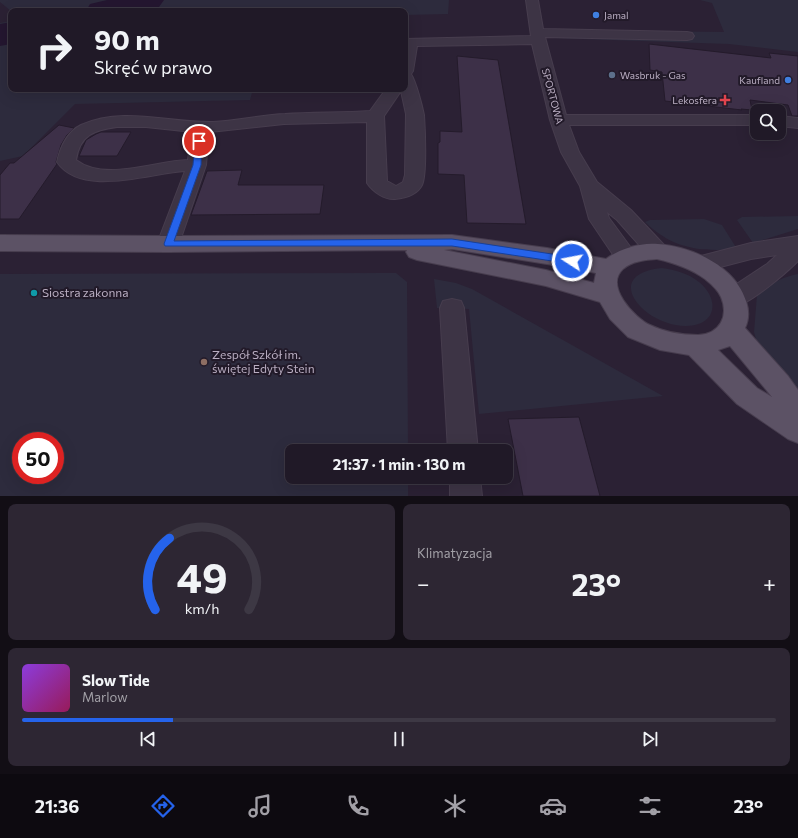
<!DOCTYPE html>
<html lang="pl">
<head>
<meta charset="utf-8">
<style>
  :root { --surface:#201927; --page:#2d2633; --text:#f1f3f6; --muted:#a2a0a7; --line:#3d3844; --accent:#2563eb }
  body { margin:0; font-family:Commissioner,sans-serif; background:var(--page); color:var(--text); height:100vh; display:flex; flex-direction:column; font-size:15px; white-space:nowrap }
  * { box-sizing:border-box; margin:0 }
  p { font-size:13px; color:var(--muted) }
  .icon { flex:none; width:22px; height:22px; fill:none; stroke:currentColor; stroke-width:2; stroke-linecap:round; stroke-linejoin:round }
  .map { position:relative; height:496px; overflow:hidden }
  .details { display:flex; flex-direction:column; gap:8px; padding:8px; background:#120e15; flex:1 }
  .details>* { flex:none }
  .banner { position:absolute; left:8px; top:8px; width:400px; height:84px; border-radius:8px; box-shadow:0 4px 16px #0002,0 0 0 1px var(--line); background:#201927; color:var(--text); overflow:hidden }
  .fabs { position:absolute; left:750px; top:104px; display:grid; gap:8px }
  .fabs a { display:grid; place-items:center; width:36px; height:36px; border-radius:8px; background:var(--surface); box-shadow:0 4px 16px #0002,0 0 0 1px var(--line); font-size:20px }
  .speed { position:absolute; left:12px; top:432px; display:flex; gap:8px; font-size:20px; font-weight:700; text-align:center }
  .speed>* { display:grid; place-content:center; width:52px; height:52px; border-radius:50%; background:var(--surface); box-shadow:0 4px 16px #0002,0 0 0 1px var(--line); line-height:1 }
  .speed .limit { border:6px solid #d22; background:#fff; color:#111 }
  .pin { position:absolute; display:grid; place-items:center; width:34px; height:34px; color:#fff; margin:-17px; border:2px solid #fff; border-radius:50%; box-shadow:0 1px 4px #0007 }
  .me { position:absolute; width:44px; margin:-22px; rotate:281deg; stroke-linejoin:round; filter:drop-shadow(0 0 3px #0008) }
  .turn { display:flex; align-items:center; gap:14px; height:84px; padding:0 20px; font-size:18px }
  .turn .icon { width:52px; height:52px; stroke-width:2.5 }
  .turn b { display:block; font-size:28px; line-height:34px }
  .big { font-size:30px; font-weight:700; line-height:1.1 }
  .details .card { flex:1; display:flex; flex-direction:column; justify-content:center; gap:6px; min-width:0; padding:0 14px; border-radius:8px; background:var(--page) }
  .details .dial { align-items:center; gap:0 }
  .dial svg { height:104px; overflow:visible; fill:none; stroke:var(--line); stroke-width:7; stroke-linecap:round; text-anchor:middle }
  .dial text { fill:var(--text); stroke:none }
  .song { display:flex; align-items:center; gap:12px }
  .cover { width:48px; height:48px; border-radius:6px; background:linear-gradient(135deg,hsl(270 70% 55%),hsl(330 70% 35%)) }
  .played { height:4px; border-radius:2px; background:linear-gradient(90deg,var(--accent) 20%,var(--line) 20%) }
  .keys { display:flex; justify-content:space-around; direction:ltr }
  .heat { display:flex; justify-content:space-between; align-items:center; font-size:22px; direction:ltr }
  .details .tiles { flex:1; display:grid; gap:8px; grid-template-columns:1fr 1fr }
  .card:last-child { grid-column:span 2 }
  .trip { position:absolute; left:285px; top:444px; width:228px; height:40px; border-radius:8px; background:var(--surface); box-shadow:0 4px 16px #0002,0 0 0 1px var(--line); font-weight:700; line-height:40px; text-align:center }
  .dock { display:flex; height:64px; justify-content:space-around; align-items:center; background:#0d0a10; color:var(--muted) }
  .dock .icon { width:28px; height:28px }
  .dock .on { color:var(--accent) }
  .dock b { font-size:18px; color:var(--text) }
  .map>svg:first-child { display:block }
</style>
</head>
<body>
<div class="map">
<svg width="798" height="496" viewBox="0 0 798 496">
  <rect width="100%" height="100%" fill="#2b2134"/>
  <path fill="#2d2b3d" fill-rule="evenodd" d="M0,0H449L448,14L405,15V11H11L0,2Z
    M700,0H798V52L729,44L553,38L551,30L724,32L712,3Z
    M11,21V89H253L250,100L75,104L23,156L0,161V23Z
    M798,216V229L753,243L737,220L742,217Z
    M704,219L722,225L737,249C700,252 673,249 645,222L650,220Z
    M662,268C675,270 688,273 699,282C720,299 717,326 686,326C643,326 600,274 662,268Z
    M396,273L407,282L408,451H292V477H408V496H0V274ZM21,441H55V475H21Z
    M798,274V391L757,343L754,332L757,295C768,284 783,277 798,274Z
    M434,279L456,283L472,289L663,396L479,414L469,309L437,308Z"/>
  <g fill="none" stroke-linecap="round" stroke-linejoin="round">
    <path fill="#241630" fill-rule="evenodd" d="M107,0H164L159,7L142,11H86L90,4Z
      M11,22V44L0,46V24Z"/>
  </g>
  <path fill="#3d3048" stroke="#241b2b" d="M649,44L771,58L769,53L798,56V116H792L788,105L750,100L752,110L741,109L742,110L665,101L662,72L650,70Z
    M457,56L498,60L526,224L467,223L464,175L438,174V143L440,142V131L462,132Z
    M59,125L74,128L67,135L61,145L56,162L57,164L19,219H0V175L10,163H14Z
    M101,132H131L117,156H79L86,140L96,134Z
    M242,170L238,185H324L320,214L191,215L207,171Z
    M579,417L600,496H523L508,419Z"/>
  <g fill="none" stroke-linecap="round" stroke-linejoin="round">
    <g stroke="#473d4e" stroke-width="2">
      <path id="minor" d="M526,0H538L543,29L687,32L692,33L694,36L692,39L687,40L545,37L566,115H757V125H569L579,152L597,182L631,210L665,246L668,251L665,256L657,259L649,256L617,220L607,212L609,218L637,256L634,262L626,264L618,262L589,219L580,186L561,152L550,120L532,44L417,46L413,71L411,74C416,82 422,105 424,115C425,129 427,174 422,185C417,195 405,198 395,199C385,200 373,192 367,183V122L284,124L210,132L208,141L206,165L179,244L176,249L168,252L160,249L157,244L185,171C150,173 82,198 57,162C60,148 67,132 81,125C123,106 169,123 213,122C237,121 261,115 285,114C313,112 342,113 370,111L386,89H405L406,39L531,36ZM401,91L406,114L405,175L403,182L396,186L387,181L384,116ZM117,127H146L193,132L190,141L188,160C154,161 105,182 76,160C80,135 94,130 117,127Z
        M779,116L798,118V128L779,126Z
        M798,236V261C787,272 749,305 735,306C732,306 728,304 726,303L722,297L726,291L767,264L777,255L751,259L701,272L693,270L690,264L693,258L701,256L751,243Z
        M452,299L461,301L464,308L478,451H448L440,308L443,301Z
        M450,477H480L482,496H450Z"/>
    </g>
    <g stroke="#473d4e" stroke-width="2">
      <path id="major" d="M0,235L168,236L452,235L547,248L606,259C619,249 641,242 658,244C693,247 735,266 746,301C749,310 749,320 745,328L788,376L798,390V443L788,439L737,404L689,355L660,350L628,337L610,319L600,302L546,286L417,260L409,257L406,252L407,250L168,252L0,251ZM452,249L547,264L596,273L594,283L546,270L444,250ZM657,259C674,263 690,268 705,279C710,283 718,290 721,297C729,316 720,334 698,335C682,335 664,332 650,325C635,318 604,286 623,269C632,261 645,260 657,259ZM730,346L768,392L772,397L757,388L718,350Z"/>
    </g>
    <use href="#minor" fill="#3d3445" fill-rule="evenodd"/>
    <use href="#major" fill="#5c5265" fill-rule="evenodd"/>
  </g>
  <path fill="#2563eb" stroke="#184099" d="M199,139L202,141L201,165L174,241L452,239L572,257L577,261L572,264L452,246H165L164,244L193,165L195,141Z"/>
  <g fill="#3f7fe0" stroke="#221a29" stroke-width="1.5">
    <circle cx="596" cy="15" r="4"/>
    <circle cx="788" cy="80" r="4"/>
  </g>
  <circle fill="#5c6f8a" stroke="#221a29" stroke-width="1.5" cx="612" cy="75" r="4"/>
  <path fill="#e0444e" stroke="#221a29" stroke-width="1.5" d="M723 94h4v4h4v4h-4v4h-4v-4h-4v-4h4z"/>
  <circle fill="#0f9aa8" stroke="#221a29" stroke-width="1.5" cx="34" cy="293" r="4"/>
  <circle fill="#8d6e63" stroke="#221a29" stroke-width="1.5" cx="204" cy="362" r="4"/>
  <g text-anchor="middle" stroke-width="4" stroke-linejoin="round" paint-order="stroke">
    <g font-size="10" fill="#baaec2" stroke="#221a29" text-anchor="start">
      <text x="604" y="19">Jamal</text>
      <text x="620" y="79">Wasbruk - Gas</text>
      <text x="780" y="84" text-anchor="end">Kaufland</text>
      <text x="717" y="104" text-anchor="end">Lekosfera</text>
    </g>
    <g font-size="10" fill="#baaec2" stroke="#221a29">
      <text transform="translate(553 96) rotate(75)" y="4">SPORTOWA</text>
    </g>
    <g font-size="12" fill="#baaec2" stroke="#221a29" text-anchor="start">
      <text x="42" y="297">Siostra zakonna</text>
      <text x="212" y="359">Zespół Szkół im.<tspan x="212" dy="14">świętej Edyty Stein</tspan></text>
    </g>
  </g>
</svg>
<div class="fabs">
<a><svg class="icon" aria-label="search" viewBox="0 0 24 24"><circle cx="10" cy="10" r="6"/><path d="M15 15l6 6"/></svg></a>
</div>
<div class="speed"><div class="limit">50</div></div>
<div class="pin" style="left:199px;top:141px;background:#d93025"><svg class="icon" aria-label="arrive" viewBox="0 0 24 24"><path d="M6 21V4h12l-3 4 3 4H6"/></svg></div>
<svg class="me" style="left:572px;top:261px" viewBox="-20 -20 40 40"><circle r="17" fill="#2563eb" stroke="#fff" stroke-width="3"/><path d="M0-11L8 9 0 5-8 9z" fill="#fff"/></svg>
<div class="trip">21:37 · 1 min · 130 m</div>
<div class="banner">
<div class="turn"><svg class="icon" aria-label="right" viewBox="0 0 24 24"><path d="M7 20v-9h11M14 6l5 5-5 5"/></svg><div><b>90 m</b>Skręć w prawo</div></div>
</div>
</div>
<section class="details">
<div class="tiles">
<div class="card dial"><svg viewBox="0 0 100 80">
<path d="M14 69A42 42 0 1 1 86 69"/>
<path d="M14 69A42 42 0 0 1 25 14" stroke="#2563eb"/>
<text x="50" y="56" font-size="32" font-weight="700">49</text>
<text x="50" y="72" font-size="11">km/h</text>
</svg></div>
<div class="card"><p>Klimatyzacja</p>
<div class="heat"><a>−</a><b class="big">23°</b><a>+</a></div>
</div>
<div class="card">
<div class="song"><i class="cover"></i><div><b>Slow Tide</b><p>Marlow</p></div></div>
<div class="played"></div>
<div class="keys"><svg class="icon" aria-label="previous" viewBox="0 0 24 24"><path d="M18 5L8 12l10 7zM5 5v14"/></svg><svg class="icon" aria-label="pause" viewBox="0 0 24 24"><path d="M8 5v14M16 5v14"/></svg><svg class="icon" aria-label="next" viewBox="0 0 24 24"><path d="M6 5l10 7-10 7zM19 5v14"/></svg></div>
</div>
</div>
</section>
<nav class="dock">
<b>21:36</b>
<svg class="icon on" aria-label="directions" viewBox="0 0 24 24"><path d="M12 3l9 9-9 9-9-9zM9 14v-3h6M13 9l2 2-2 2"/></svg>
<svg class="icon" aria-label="music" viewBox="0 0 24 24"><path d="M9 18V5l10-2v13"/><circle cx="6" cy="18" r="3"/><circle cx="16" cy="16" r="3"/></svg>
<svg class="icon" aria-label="phone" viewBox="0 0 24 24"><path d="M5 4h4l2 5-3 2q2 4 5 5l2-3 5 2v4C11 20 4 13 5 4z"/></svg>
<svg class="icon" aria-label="climate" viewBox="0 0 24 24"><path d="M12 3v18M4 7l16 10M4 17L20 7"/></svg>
<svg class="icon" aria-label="car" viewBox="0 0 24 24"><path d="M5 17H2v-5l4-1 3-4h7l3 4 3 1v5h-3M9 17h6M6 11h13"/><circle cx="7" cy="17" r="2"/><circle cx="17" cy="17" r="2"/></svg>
<svg class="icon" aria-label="filters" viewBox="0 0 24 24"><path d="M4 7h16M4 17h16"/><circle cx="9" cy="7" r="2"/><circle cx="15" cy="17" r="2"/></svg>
<b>23°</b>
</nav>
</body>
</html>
